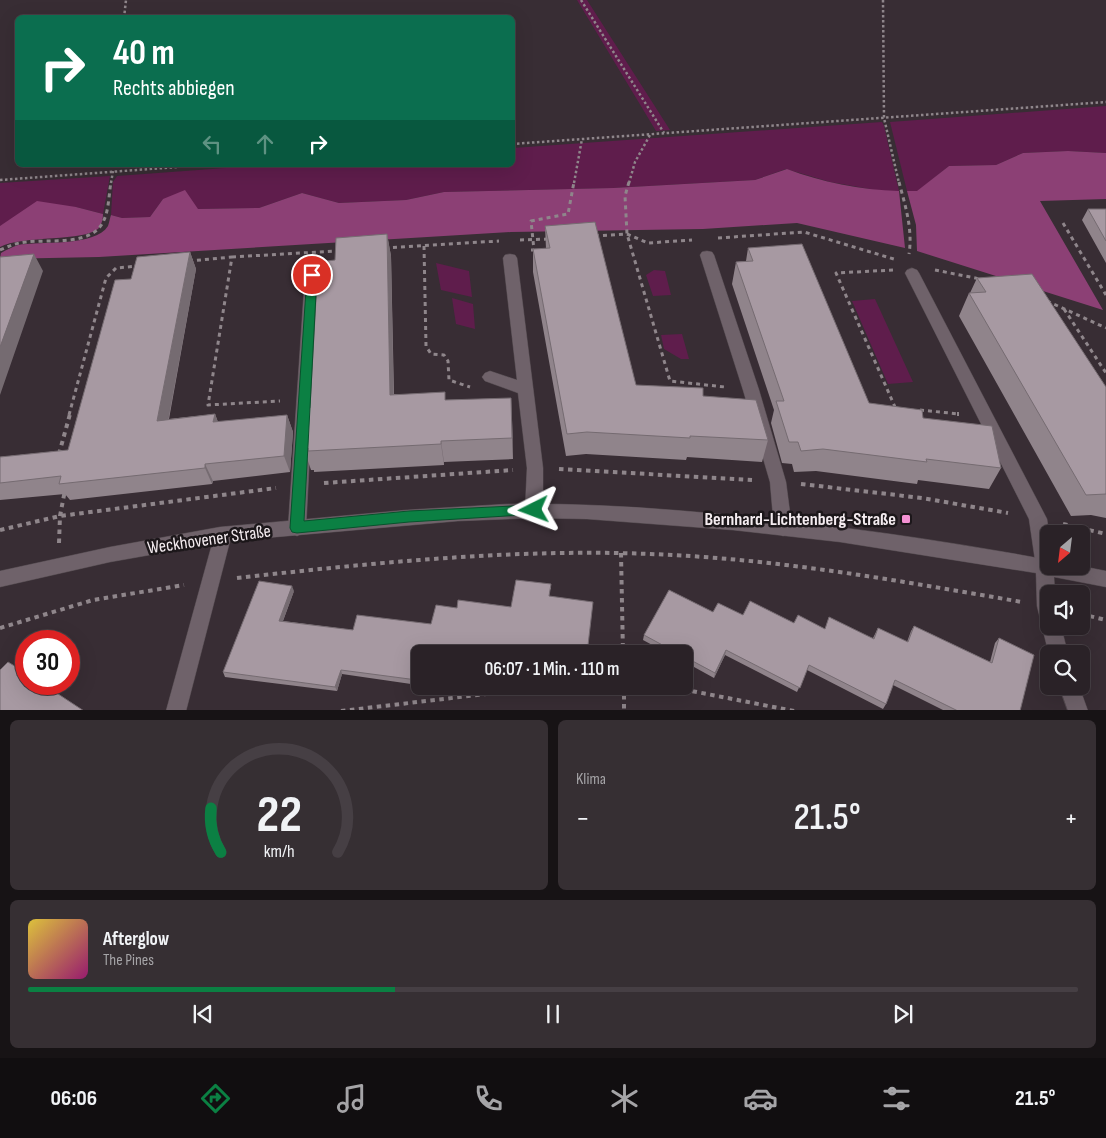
<!DOCTYPE html>
<html lang="de">
<head>
<meta charset="utf-8">
<style>
  :root { --surface:#2a2227; --page:#362f33; --text:#f1f3f6; --muted:#a5a4a7; --line:#463f44; --accent:#0b8043 }
  body { margin:0; font-family:"Sofia Sans Condensed",sans-serif; background:var(--page); color:var(--text); height:100vh; display:flex; flex-direction:column; font-size:19px; white-space:nowrap }
  * { box-sizing:border-box; margin:0 }
  p { font-size:16px; color:var(--muted) }
  .icon { flex:none; width:28px; height:28px; fill:none; stroke:currentColor; stroke-width:2; stroke-linecap:round; stroke-linejoin:round }
  .map { position:relative; height:710px; overflow:hidden }
  .sheet { display:flex; flex-direction:column; gap:10px; padding:10px; background:#171315; flex:1 }
  .sheet>* { flex:none }
  .top-card { position:absolute; left:15px; top:15px; width:500px; height:152px; border-radius:8px; box-shadow:0 5px 20px #0002,0 0 0 1px var(--line); background:#0b6e4f; color:#fff; overflow:hidden }
  .needle { width:32px; rotate:208deg }
  .tools { position:absolute; left:1040px; top:525px; display:grid; gap:10px }
  .tools a { display:grid; place-items:center; width:50px; height:50px; border-radius:8px; background:var(--surface); box-shadow:0 5px 20px #0002,0 0 0 1px var(--line); font-size:25px }
  .speed { position:absolute; left:15px; top:630px; display:flex; gap:10px; font-size:25px; font-weight:700; text-align:center }
  .speed>* { display:grid; place-content:center; width:65px; height:65px; border-radius:50%; background:var(--surface); box-shadow:0 5px 20px #0002,0 0 0 1px var(--line); line-height:1 }
  .speed .limit { border:8px solid #d22; background:#fff; color:#111 }
  .pin { position:absolute; display:grid; place-items:center; width:42px; height:42px; color:#fff; margin:-21px; border:2px solid #fff; border-radius:50%; box-shadow:0 1px 5px #0007 }
  .me { position:absolute; width:55px; margin:-28px; rotate:267deg; stroke-linejoin:round; filter:drop-shadow(0 0 4px #0008) }
  .turn { display:flex; align-items:center; gap:18px; height:105px; padding:0 15px; font-size:22px }
  .turn .icon { width:65px; height:65px; stroke-width:2.5 }
  .turn b { display:block; font-size:35px; line-height:42px }
  .lanes { display:flex; align-items:center; height:48px; padding:0 15px; background:#0003; justify-content:center; gap:25px; direction:ltr }
  .lanes .off { opacity:.35 }
  .big { font-size:38px; font-weight:600; line-height:1.1 }
  .sheet .tile { flex:1; display:flex; flex-direction:column; justify-content:center; gap:8px; min-width:0; padding:0 18px; border-radius:8px; background:var(--page) }
  .sheet .dial { align-items:center; gap:0 }
  .dial svg { height:130px; overflow:visible; fill:none; stroke:var(--line); stroke-width:7; stroke-linecap:round; text-anchor:middle }
  .dial text { fill:var(--text); stroke:none }
  .song { display:flex; align-items:center; gap:15px }
  .cover { width:60px; height:60px; border-radius:8px; background:linear-gradient(135deg,hsl(50 70% 55%),hsl(320 70% 35%)) }
  .played { height:5px; border-radius:2px; background:linear-gradient(90deg,var(--accent) 35%,var(--line) 35%) }
  .keys { display:flex; justify-content:space-around; direction:ltr }
  .heat { display:flex; justify-content:space-between; align-items:center; font-size:28px; direction:ltr }
  .sheet .tiles { flex:1; display:grid; gap:10px; grid-template-columns:1fr 1fr }
  .tile:last-child { grid-column:span 2 }
  .trip { position:absolute; left:411px; top:645px; width:282px; height:50px; border-radius:8px; background:var(--surface); box-shadow:0 5px 20px #0002,0 0 0 1px var(--line); font-weight:600; line-height:50px; text-align:center }
  .tabs { display:flex; height:80px; justify-content:space-around; align-items:center; background:#110e10; color:var(--muted) }
  .tabs .icon { width:35px; height:35px }
  .tabs .current { color:var(--accent) }
  .tabs b { font-size:22px; color:var(--text) }
  .map>svg:first-child { display:block }
</style>
</head>
<body>
<div class="map">
<svg width="1106" height="711" viewBox="0 0 1106 711">
  <rect width="100%" height="100%" fill="#382d34"/>
  <path fill="#5f1d4c" d="M577,0H587L670,130L656,131Z
    M1106,106V153L1068,151L1023,153L996,165L949,166L917,192L907,191L890,122Z
    M882,122L884,126L899,191H881L830,182L786,169L755,180L613,188L444,192L406,200L339,203L302,193L259,208L197,209L163,199L150,217L122,218L111,215L113,182L117,176L266,165H512L513,148Z
    M110,176L103,214L76,207L0,226V183Z
    M436,263L469,271L472,297L441,290Z
    M654,270L665,271L671,295L653,296L646,275Z
    M452,298L473,304L475,329L456,324Z
    M875,299L913,382L888,384L852,301Z
    M682,334L689,359H681L664,349L661,335Z"/>
  <path fill="#8c4075" d="M1068,151L1106,153V199L1040,201L1103,310L917,251L916,225L907,191H917L949,166L996,165L1023,153Z
    M787,169C822,182 860,190 899,191L905,248L797,223L703,229L511,232L99,257L0,259L1,253C6,250 12,247 18,245C39,241 95,247 108,226C109,223 110,218 111,215L122,218L150,217L163,199L185,190L198,209L259,208L302,193L339,203L406,200L444,192L613,188L755,180Z
    M37,201L76,207L103,214C103,218 102,224 99,228C85,242 22,235 0,247V226Z"/>
  <g fill="none" stroke-linecap="round" stroke-linejoin="round">
    <g stroke="#52494e" stroke-width="1">
      <path id="service" d="M707,251L712,252L714,255L759,390L786,482L792,528L789,533L783,536L777,533L774,528L770,482L743,390L700,255L702,252Z
        M510,254L515,255L517,258L543,468V511L540,516L534,518L528,516L525,511L527,468L518,393L485,381L482,377L485,373L490,371L517,380L503,258L505,255Z
        M912,268L917,270L919,273L1047,519L1049,534V566L1054,567L1051,573L1045,575L1039,573L1036,567L1029,519L905,273L907,270Z
        M312,270L317,272L319,275L306,528L303,533L297,536L291,533L288,528L305,275L307,272Z"/>
    </g>
    <g stroke="#52494e" stroke-width="1">
      <path id="minor" d="M508,504C575,503 641,507 708,513C822,523 936,539 1049,560V566H1081L1106,571V587L1054,577L1055,594H1049V626H1061L1068,654L1049,655L1037,606L1036,573L840,542L733,530L587,519L533,518L458,521L230,541L186,711H166L212,544L110,562L0,587V571L110,547L220,527L407,510Z
        M1059,686H1079L1088,711H1068Z"/>
    </g>
    <path stroke="#8f868b" stroke-width="2.5" stroke-dasharray="2.5 2.5" stroke-linecap="butt" d="M581,0L664,133
      M883,0L884,118L899,183
      M124,18L126,0
      M512,144L1106,102
      M0,180L205,165
      M111,183L113,171
      M574,183L582,139
      M629,183L635,162L650,135"/>
    <path stroke="#8f868b" stroke-width="3" stroke-dasharray="4 4" stroke-linecap="butt" d="M629,182L625,196L627,234L670,381L725,387
      M899,182C905,205 913,229 909,254
      M1063,223L1106,295
      M595,236L627,234L648,243L692,240
      M718,238L804,232L897,260
      M520,240L549,239
      M424,246L426,346L431,354L444,355L448,361L449,380L470,387
      M385,248L499,241
      M0,250C9,246 16,243 26,242C49,239 93,247 104,220C109,209 109,193 111,182
      M531,250H534L531,221L568,214L574,182
      M232,257L336,251
      M189,261L232,257L208,405L280,401
      M893,270L836,273L895,407H899
      M935,270L980,279
      M1047,301L1106,328
      M1064,309L1106,373
      M920,410L959,414
      M69,415L106,278L116,268L138,266"/>
    <path stroke="#8f868b" stroke-width="4" stroke-dasharray="4.5 4.5" stroke-linecap="butt" d="M957,414H959
      M59,454L70,414
      M559,469L752,480
      M324,483L513,470
      M801,484L922,498L1008,513
      M1063,524L1106,534
      M0,530L60,516L276,488
      M59,543L60,516L65,490
      M621,553L623,654
      M237,578C381,562 527,547 672,555C790,561 906,582 1022,602
      M1081,614L1106,620
      M0,628L93,600L184,585
      M624,686V711
      M666,686L794,711
      M341,711L554,686"/>
    <use href="#service" fill="#6f626a" fill-rule="evenodd"/>
    <use href="#minor" fill="#6f626a" fill-rule="evenodd"/>
  </g>
  <path fill="#90848b" d="M1088,209H1106V263L1082,220Z
    M545,226L636,385L703,396L768,440L762,462L687,457L686,460L586,454L566,456L533,272V249H546Z
    M387,234L391,256L394,394L446,400L512,420L513,459L444,462V465L314,472V470H311L304,449L310,408L335,260Z
    M748,248L869,403L923,418L1001,468L989,489L918,480L917,484L816,471L794,472L792,464L782,463L771,423L774,410L732,284L736,262L746,261Z
    M190,252L196,269L169,419L215,414L218,422L287,415L293,432L290,472L213,481L212,484L70,500L65,494L0,500V457L68,450L131,279Z
    M977,278L1106,387V518L1091,515L1071,516L959,316L969,293H970Z
    M551,584V589L420,654V678L418,685L342,674L337,691L225,677L223,672L294,591L283,621L353,630L431,624L457,608L511,607Z
    M713,612L794,623L873,638L878,628L907,642L911,631L914,626L990,662L995,643L999,638L1020,711H945L893,685L886,704L883,709L807,670L797,692L725,655L714,678L685,662V654H669L643,640L644,635Z"/>
  <path fill="#756b71" d="M387,234L391,256L394,416L390,395Z
    M190,252L196,269L165,438L157,421Z
    M34,254L43,271L0,395V347Z
    M511,398L512,420L513,459L512,438Z
    M215,414L221,431L213,422Z
    M287,415L293,432L290,472L284,456Z
    M441,441L444,462V465L441,444Z
    M205,464L213,481L212,484L205,468Z
    M292,586L294,591L281,626L279,621Z
    M726,650L725,655L714,678L715,673Z
    M420,669V678L418,685L417,680Z
    M341,670L342,674L337,691L335,687Z"/>
  <path fill="#a799a2" stroke="#756b71" d="M1088,209H1106V241Z
    M595,222L636,385L703,388V396L756,400L768,440L690,436V438L587,432L567,434L533,249L550,248L545,226Z
    M387,234L390,395L445,392V400L511,398L512,438L441,441V444L308,451V448L304,449L306,408H310L318,262L335,260L336,238Z
    M802,244L869,403L922,410L923,418L992,426L1001,468L926,459L927,462L823,449L801,451L798,442H789L776,401H784L736,262L753,261L748,248Z
    M190,252L157,421L215,414L213,422L287,415L284,456L205,464V468L59,484L61,476L0,483V457L68,450L115,280L131,279L137,257Z
    M34,254L0,347V257Z
    M1032,274L1106,387V494L1086,495L969,293L986,292L977,278Z
    M516,580L551,584L549,596L593,602L587,654H420V669L417,680L341,670L335,687L223,672L259,581L292,586L279,621L353,630L357,615L431,624L436,605L457,608L458,600L511,607Z
    M669,590L713,612L718,603L743,615L750,601L794,623L798,615L825,629L829,617L874,639L878,628L908,642L914,626L992,663L999,638L1034,655L1020,711H958L895,680L886,704L809,665L800,688L726,650L715,673L685,657V654H679L644,635Z
    M8,662L26,673V684H43L84,711H0V670Z"/>
  <path fill="#0b8043" stroke="#07532c" d="M312,271L317,275L304,521L409,511L534,505L539,507L541,510L539,514L409,522L297,533L292,532L290,528L307,275Z"/>
  <rect fill="#f491d3" stroke="#1c171a" stroke-width="2" x="901" y="514" width="10" height="10" rx="2.5"/>
  <g text-anchor="middle" stroke-width="5" stroke-linejoin="round" paint-order="stroke">
    <g font-size="18" font-weight="bold" fill="#f4ecf0" stroke="#1c171a" text-anchor="end">
      <text x="896" y="525">Bernhard-Lichtenberg-Straße</text>
    </g>
    <g font-size="18" fill="#f4ecf0" stroke="#1c171a">
      <text transform="translate(209 539) rotate(-8)" y="6">Weckhovener Straße</text>
    </g>
  </g>
</svg>
<div class="tools">
<a><svg class="needle" viewBox="-14 -14 28 28"><path d="M0-13l5 13h-10z" fill="#e53935"/><path d="M0 13l5-13h-10z" fill="#a5a4a7"/></svg></a>
<a><svg class="icon" aria-label="sound" viewBox="0 0 24 24"><path d="M4 9h4l5-4v14l-5-4H4zM17 9q2 3 0 6"/></svg></a>
<a><svg class="icon" aria-label="search" viewBox="0 0 24 24"><circle cx="10" cy="10" r="6"/><path d="M15 15l6 6"/></svg></a>
</div>
<div class="speed"><div class="limit">30</div></div>
<div class="pin" style="left:312px;top:275px;background:#d93025"><svg class="icon" aria-label="arrive" viewBox="0 0 24 24"><path d="M6 21V4h12l-3 4 3 4H6"/></svg></div>
<svg class="me" style="left:534px;top:510px" viewBox="-20 -20 40 40"><path d="M0-17L14 15 0 8-14 15z" fill="#0b8043" stroke="#fff" stroke-width="4"/></svg>
<div class="trip">06:07 · 1 Min. · 110 m</div>
<div class="top-card">
<div class="turn"><svg class="icon" aria-label="right" viewBox="0 0 24 24"><path d="M7 20v-9h11M14 6l5 5-5 5"/></svg><div><b>40 m</b>Rechts abbiegen</div></div>
<div class="lanes"><svg class="icon off" aria-label="left" viewBox="0 0 24 24"><path d="M17 20v-9H6M10 6l-5 5 5 5"/></svg><svg class="icon off" aria-label="ahead" viewBox="0 0 24 24"><path d="M12 20V5M6 11l6-6 6 6"/></svg><svg class="icon" aria-label="right" viewBox="0 0 24 24"><path d="M7 20v-9h11M14 6l5 5-5 5"/></svg></div>
</div>
</div>
<section class="sheet">
<div class="tiles">
<div class="tile dial"><svg viewBox="0 0 100 80">
<path d="M14 69A42 42 0 1 1 86 69"/>
<path d="M14 69A42 42 0 0 1 8 42" stroke="#0b8043"/>
<text x="50" y="56" font-size="32" font-weight="700">22</text>
<text x="50" y="72" font-size="11">km/h</text>
</svg></div>
<div class="tile"><p>Klima</p>
<div class="heat"><a>−</a><b class="big">21.5°</b><a>+</a></div>
</div>
<div class="tile">
<div class="song"><i class="cover"></i><div><b>Afterglow</b><p>The Pines</p></div></div>
<div class="played"></div>
<div class="keys"><svg class="icon" aria-label="previous" viewBox="0 0 24 24"><path d="M18 5L8 12l10 7zM5 5v14"/></svg><svg class="icon" aria-label="pause" viewBox="0 0 24 24"><path d="M8 5v14M16 5v14"/></svg><svg class="icon" aria-label="next" viewBox="0 0 24 24"><path d="M6 5l10 7-10 7zM19 5v14"/></svg></div>
</div>
</div>
</section>
<nav class="tabs">
<b>06:06</b>
<svg class="icon current" aria-label="directions" viewBox="0 0 24 24"><path d="M12 3l9 9-9 9-9-9zM9 14v-3h6M13 9l2 2-2 2"/></svg>
<svg class="icon" aria-label="music" viewBox="0 0 24 24"><path d="M9 18V5l10-2v13"/><circle cx="6" cy="18" r="3"/><circle cx="16" cy="16" r="3"/></svg>
<svg class="icon" aria-label="phone" viewBox="0 0 24 24"><path d="M5 4h4l2 5-3 2q2 4 5 5l2-3 5 2v4C11 20 4 13 5 4z"/></svg>
<svg class="icon" aria-label="climate" viewBox="0 0 24 24"><path d="M12 3v18M4 7l16 10M4 17L20 7"/></svg>
<svg class="icon" aria-label="car" viewBox="0 0 24 24"><path d="M5 17H2v-5l4-1 3-4h7l3 4 3 1v5h-3M9 17h6M6 11h13"/><circle cx="7" cy="17" r="2"/><circle cx="17" cy="17" r="2"/></svg>
<svg class="icon" aria-label="filters" viewBox="0 0 24 24"><path d="M4 7h16M4 17h16"/><circle cx="9" cy="7" r="2"/><circle cx="15" cy="17" r="2"/></svg>
<b>21.5°</b>
</nav>
</body>
</html>
